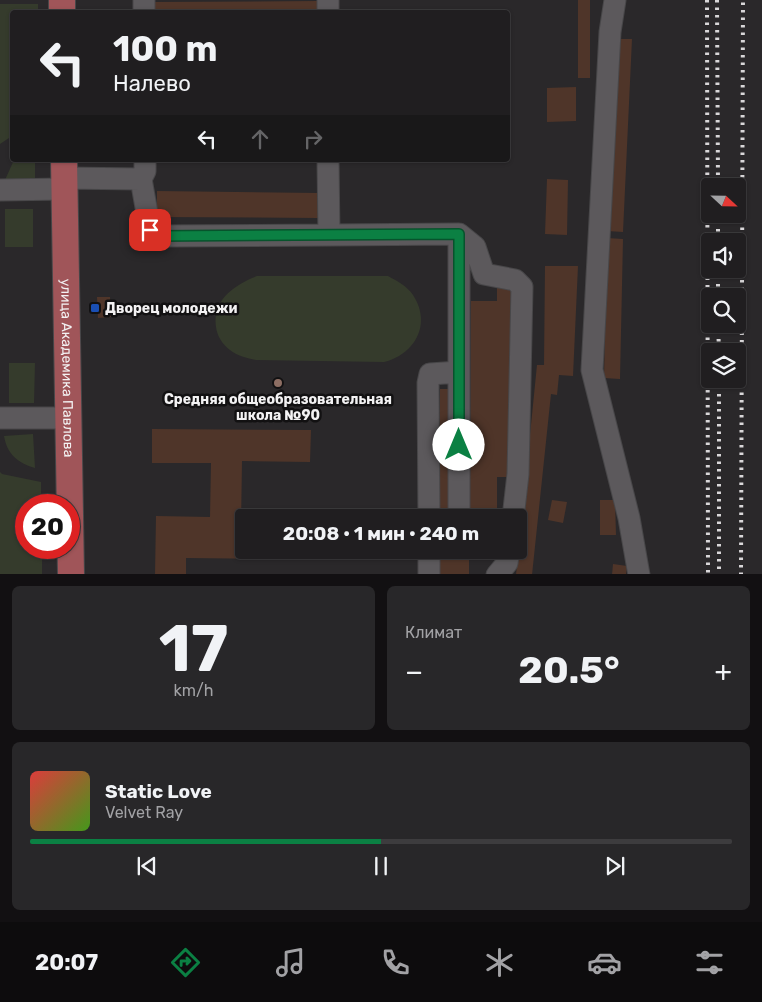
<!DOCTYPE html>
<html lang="ru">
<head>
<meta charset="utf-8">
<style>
  :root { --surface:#201e20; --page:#282729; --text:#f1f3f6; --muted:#a2a2a5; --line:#3d3c3e; --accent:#0b8043 }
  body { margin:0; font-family:Rubik,sans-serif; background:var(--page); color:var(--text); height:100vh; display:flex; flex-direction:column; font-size:19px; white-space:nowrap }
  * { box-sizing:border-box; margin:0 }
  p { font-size:16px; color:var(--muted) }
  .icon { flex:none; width:28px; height:28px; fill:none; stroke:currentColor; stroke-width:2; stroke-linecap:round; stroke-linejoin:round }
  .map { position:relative; height:574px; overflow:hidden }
  .sheet { display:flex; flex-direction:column; gap:12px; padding:12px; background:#121012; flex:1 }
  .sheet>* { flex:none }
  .guide { position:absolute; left:10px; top:10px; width:500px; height:152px; border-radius:5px; box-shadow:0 1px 4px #0004,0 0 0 1px var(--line); background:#201e20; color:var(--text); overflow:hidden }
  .needle { width:32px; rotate:112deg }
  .tools { position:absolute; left:701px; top:178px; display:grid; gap:10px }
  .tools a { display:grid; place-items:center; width:45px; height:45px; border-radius:5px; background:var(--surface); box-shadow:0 1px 4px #0004,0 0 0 1px var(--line); font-size:25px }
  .speed { position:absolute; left:15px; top:494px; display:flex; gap:10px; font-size:25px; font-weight:700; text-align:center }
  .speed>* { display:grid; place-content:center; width:65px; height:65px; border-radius:50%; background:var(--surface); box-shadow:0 1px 4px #0004,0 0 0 1px var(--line); line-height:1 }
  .speed .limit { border:8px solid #d22; background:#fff; color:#111 }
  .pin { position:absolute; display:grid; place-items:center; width:42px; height:42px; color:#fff; margin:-21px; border-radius:10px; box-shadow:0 2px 8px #0006 }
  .me { position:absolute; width:55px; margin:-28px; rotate:0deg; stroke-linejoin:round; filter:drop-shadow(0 0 4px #0008) }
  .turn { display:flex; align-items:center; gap:18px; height:105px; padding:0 20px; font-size:22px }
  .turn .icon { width:65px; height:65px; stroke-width:2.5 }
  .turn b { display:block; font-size:35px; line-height:42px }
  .lanes { display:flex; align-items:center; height:48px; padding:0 20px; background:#0003; justify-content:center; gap:25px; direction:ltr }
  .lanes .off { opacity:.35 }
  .big { font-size:38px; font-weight:700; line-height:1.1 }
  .sheet .tile { flex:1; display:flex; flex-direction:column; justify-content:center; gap:8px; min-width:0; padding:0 18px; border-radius:8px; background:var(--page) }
  .sheet .dial { align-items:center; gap:0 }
  .dial b { font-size:65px; line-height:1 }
  .song { display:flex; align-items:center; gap:15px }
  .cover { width:60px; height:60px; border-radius:8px; background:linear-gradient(135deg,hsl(0 70% 55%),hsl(100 70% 35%)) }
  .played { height:5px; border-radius:2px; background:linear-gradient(90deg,var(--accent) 50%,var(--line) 50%) }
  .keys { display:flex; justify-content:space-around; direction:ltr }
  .heat { display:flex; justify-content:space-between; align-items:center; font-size:28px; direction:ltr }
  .sheet .tiles { flex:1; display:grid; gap:12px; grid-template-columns:1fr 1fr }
  .tile:last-child { grid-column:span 2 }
  .trip { position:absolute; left:235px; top:509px; width:292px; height:50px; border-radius:5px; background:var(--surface); box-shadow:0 1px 4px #0004,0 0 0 1px var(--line); font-weight:700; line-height:50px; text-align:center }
  .tabs { display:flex; height:80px; justify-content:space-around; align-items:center; background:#0d0c0d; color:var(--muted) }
  .tabs .icon { width:35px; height:35px }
  .tabs .on { color:var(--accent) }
  .tabs b { font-size:22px; color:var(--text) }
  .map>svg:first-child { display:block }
</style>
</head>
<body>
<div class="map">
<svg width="762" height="575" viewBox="0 0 762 575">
  <rect width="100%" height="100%" fill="#2a282a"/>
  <path fill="#353b2c" d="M0,4H38V12H12V136L0,144Z
    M14,160H35V178L5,180Z
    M5,209H33V247H5Z
    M257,276H388C397,281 407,286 413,295C432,324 415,354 384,362L256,360C247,358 237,356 230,350C223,345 217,336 216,327C212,300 234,285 257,276Z
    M9,363H35L34,403H9Z
    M33,434L35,468C18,463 7,454 4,436Z
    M0,472L2,474L41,482V505H26V548H42V574H0Z"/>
  <path fill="#4f3529" d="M578,0H590V78H578Z
    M319,1V12H152V2Z
    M617,39H632L623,232L607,231Z
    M576,87V121L547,122V88Z
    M547,179L568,180L567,235L545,234Z
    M157,191L318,193L319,218L157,217Z
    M607,238L623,239L620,379L604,378Z
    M545,266H578L573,376L559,375L557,395L551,394L532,575H516L537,365H544Z
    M497,285H513L512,477H497V518H470L471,301H497Z
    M97,297H110L111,317L98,318Z
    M440,389H454L453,518H438Z
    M152,429L311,430L310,462L242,461L241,525H244V550H368V560L186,558V575H155L156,516L210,517L211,463H152Z
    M552,500L567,502L563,523L548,520Z
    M600,500H615L616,535H600Z
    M437,550H497V555H469V575H437Z
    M613,564L627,566L626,575H612Z"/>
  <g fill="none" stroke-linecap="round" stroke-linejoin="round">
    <g stroke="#484749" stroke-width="23">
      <path id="minor" d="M144,0V12
        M615,0L610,32L592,370L629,518L639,575
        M328,12V0
        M145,160V171L141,179L150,230L157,236L329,235L328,160
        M64,178L141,179L145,171
        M0,190L64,189
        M329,235L459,234L475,247L484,274L515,280L522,287L518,474L513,518
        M459,372V518
        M0,418H68
        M429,518L428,383L430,374L459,372V234
        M429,550V575
        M497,575L507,563L509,550"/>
    </g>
    <g stroke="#484749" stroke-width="28">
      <g id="major">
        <path d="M62,0V12"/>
        <path id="s1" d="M64,160L71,575"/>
      </g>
    </g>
    <use href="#minor" stroke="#5c595c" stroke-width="21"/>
    <use href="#major" stroke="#a05559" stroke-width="26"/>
    <path stroke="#d9d7d9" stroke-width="4" stroke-dasharray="2.5 5" stroke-linecap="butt" d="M707,0L708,575
      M717,0L718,186
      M718,214V241
      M718,269V296
      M718,324L719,351
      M719,379V575
      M741,575L743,0"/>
  </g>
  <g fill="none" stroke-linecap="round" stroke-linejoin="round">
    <g stroke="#07532c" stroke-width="12">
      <path id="route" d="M150,230L157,236L459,234V445"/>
    </g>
    <use href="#route" stroke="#0b8043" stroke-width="9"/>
  </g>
  <rect fill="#1a4fb4" stroke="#121112" stroke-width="2" x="90" y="303" width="10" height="10" rx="2.5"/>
  <circle fill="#8d6e63" stroke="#121112" stroke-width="2" cx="278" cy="383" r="5"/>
  <g text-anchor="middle" stroke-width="5" stroke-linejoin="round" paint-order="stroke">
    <g font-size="14" font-weight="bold" fill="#f3f2f3" stroke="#121112" text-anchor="start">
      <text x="105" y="313">Дворец молодежи</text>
      <text x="278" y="404" text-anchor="middle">Средняя общеобразовательная<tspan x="278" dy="16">школа №90</tspan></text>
    </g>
    <g font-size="14" fill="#f3f2f3" stroke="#121112">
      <text dy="5" stroke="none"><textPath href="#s1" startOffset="208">улица Академика Павлова</textPath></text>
    </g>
  </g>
</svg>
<div class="tools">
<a><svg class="needle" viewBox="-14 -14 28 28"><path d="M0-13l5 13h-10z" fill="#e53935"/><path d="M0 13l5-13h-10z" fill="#a2a2a5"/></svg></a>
<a><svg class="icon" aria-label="sound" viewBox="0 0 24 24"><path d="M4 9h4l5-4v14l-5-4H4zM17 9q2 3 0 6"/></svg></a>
<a><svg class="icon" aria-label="search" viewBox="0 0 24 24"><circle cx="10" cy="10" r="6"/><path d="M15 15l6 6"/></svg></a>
<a><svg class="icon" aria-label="layers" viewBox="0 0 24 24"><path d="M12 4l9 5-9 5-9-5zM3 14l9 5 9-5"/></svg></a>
</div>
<div class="speed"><div class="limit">20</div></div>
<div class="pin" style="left:150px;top:230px;background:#d93025"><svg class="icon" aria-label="arrive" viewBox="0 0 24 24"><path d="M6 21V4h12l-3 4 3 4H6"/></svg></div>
<svg class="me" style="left:459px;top:445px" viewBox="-20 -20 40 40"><circle r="19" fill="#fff"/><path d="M0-13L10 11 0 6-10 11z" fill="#0b8043"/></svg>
<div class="trip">20:08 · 1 мин · 240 m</div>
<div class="guide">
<div class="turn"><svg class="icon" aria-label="left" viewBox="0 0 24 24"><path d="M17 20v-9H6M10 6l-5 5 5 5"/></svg><div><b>100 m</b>Налево</div></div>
<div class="lanes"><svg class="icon" aria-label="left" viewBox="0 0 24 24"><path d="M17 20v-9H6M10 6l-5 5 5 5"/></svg><svg class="icon off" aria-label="ahead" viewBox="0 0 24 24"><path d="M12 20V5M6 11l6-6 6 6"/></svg><svg class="icon off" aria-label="right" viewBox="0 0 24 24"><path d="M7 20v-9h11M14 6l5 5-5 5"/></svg></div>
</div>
</div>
<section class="sheet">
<div class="tiles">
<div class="tile dial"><b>17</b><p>km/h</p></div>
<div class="tile"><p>Климат</p>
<div class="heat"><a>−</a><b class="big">20.5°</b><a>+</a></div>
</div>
<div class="tile">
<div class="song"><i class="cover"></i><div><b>Static Love</b><p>Velvet Ray</p></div></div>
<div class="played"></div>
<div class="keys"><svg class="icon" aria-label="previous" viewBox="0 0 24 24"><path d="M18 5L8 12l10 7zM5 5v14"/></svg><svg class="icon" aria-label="pause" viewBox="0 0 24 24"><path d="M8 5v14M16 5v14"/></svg><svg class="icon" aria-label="next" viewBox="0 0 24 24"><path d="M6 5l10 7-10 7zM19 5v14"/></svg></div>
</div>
</div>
</section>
<nav class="tabs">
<b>20:07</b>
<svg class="icon on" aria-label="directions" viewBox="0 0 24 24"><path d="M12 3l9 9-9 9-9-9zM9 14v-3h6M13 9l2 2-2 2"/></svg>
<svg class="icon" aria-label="music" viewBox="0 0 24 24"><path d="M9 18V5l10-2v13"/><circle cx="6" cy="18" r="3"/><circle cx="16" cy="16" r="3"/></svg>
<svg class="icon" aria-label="phone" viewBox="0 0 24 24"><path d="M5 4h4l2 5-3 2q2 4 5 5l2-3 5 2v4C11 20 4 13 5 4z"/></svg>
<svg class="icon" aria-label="climate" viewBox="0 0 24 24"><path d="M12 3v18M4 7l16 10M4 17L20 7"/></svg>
<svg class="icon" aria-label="car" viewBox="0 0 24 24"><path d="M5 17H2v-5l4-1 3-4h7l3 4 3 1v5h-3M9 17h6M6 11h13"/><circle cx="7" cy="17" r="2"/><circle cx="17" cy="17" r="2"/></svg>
<svg class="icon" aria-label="filters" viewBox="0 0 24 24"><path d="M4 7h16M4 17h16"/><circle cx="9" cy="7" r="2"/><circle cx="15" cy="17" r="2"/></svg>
</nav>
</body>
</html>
